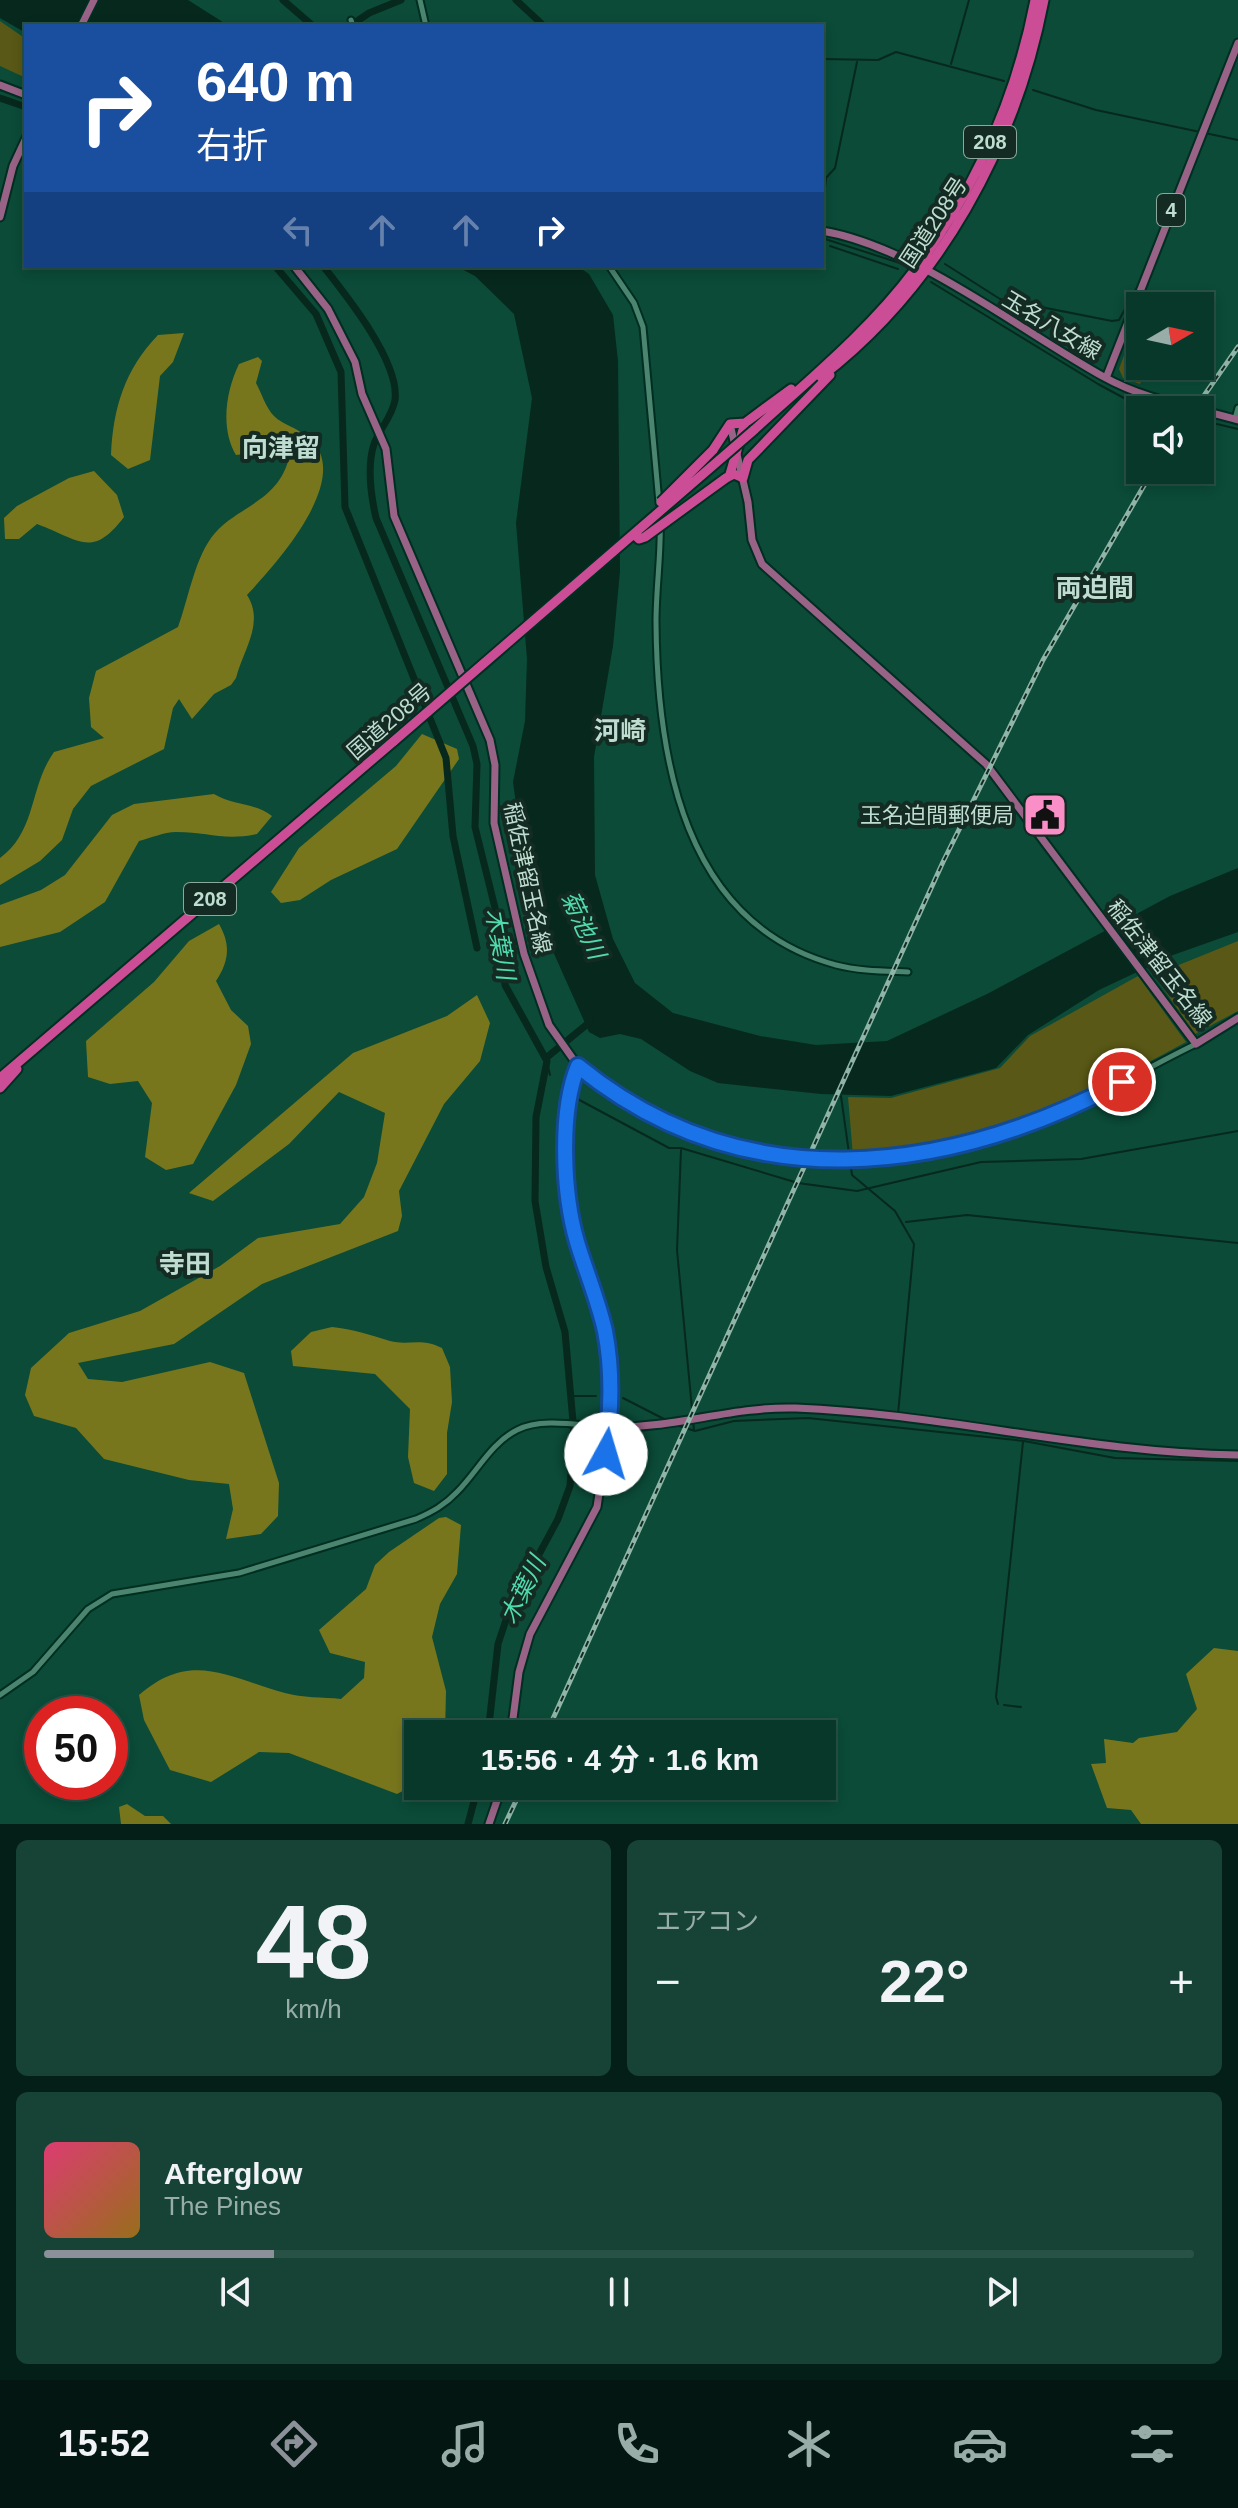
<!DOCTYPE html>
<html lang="ja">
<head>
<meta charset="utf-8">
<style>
  :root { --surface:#08382a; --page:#164336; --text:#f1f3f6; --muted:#98aca8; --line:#295247; --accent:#8c9099 }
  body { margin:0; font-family:Helvetica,"Noto Sans JP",sans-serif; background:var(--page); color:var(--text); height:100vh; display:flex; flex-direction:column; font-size:30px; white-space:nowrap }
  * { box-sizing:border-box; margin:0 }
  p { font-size:26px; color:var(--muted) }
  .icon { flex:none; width:44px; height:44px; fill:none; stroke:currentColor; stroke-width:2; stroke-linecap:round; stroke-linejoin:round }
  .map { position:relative; height:1824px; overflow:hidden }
  .panel { display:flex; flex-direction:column; gap:16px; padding:16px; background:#041f17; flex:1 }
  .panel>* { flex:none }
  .banner { position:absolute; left:24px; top:24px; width:800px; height:244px; border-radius:0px; box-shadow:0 4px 12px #0003,0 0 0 2px var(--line); background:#1a4fa0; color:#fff; overflow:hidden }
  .needle { width:52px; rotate:81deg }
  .controls { position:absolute; left:1126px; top:292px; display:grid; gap:16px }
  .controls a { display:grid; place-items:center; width:88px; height:88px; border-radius:0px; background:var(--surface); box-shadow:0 4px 12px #0003,0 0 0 2px var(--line); font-size:40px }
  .speed { position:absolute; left:24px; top:1696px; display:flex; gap:16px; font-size:40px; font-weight:700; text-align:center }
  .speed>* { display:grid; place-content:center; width:104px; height:104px; border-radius:50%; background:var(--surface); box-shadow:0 4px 12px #0003,0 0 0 2px var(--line); line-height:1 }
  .speed .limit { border:12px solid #d22; background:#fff; color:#111 }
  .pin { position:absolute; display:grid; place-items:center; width:68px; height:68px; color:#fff; margin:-34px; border:4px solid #fff; border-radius:50%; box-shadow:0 2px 8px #0007 }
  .me { position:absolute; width:88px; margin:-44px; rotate:6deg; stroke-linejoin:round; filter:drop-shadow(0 0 6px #0008) }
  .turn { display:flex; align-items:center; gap:28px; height:168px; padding:0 40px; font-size:36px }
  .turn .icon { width:104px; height:104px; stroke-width:2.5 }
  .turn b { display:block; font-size:56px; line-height:68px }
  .lanes { display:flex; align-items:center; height:76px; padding:0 40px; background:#0003; justify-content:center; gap:40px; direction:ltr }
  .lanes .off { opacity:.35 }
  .big { font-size:60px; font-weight:700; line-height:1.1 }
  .panel .widget { flex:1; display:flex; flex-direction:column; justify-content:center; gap:12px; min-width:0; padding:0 28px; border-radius:12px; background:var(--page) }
  .panel .dial { align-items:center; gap:0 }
  .dial b { font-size:104px; line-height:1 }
  .song { display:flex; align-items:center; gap:24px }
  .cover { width:96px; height:96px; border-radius:12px; background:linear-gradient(135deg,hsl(340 70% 55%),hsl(40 70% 35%)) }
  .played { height:8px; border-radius:4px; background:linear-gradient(90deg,var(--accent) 20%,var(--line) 20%) }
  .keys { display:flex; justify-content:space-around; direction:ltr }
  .heat { display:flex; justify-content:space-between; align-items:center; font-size:44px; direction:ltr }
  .panel .tiles { flex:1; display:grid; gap:16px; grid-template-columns:1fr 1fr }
  .widget:last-child { grid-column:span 2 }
  .trip { position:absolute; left:404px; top:1720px; width:432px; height:80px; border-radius:0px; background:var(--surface); box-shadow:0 4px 12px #0003,0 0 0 2px var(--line); font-weight:700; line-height:80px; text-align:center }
  .tabs { display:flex; height:128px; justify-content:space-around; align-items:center; background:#031611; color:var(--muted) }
  .tabs .icon { width:56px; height:56px }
  .tabs .active { color:var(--accent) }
  .tabs b { font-size:36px; color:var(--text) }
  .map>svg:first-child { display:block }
</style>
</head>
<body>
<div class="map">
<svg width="1238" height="1824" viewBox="0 0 1238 1824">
  <rect width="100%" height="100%" fill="#0b4b38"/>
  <path fill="#595816" d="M0,21L26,39V78L0,66Z
    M1140,312V366H1147L1140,384L1123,378L1119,369Z
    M1238,941V1011L1195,1034L1154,975Z
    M1138,976L1186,1042C1104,1087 1019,1131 926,1149C902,1154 877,1154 853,1156L848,1097L891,1098L1000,1068L1030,1036Z"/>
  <path fill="#78761d" d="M184,333L173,362L160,376L150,460L128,469L111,455C113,408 125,369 158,335Z
    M258,357L262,361L256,383C261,392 266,408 274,416C284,426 299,427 314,443C349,484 274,566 247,595C265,623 243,650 236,678L231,685L214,694L192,719L179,699L173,708L164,749L91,786L73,809L62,840L40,861L0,885V858C37,831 29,787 54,752L104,738L91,727L89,698L96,671L178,627C188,600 194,562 211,538C236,504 283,504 291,448L236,455C220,428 226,391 239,364Z
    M94,471L117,495L124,517C92,559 80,540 37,524L19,539H5L4,518L17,506L69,478Z
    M422,734L457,749L459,759L397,849L331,880L300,900L281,903L271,892L299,848L396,766Z
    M214,794C233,806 254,802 272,816L257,834C223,841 209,832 176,832C164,832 151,838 139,841L105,902L60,932L0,947V905L41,890L65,875L112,815L134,804Z
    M219,924C231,945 229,961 216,981L231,1010L248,1026L251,1044L236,1085L193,1164L166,1170L145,1157L152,1103L138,1081L110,1084L88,1077L86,1041L154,982L189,941Z
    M477,995L490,1023L480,1061L444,1104L399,1191L402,1216L398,1231L262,1284L174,1344L78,1363L88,1379L122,1382L210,1362L244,1373L279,1483L278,1516L261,1534L226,1539L233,1509L229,1484L189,1480L104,1459L76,1428L34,1416L25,1395L31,1368L69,1333L140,1311L220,1266L258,1238L340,1224L364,1197L377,1163L385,1113L339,1092L289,1144L213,1201L189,1193L353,1053L447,1016Z
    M332,1327C353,1329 370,1335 390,1341C409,1346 420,1337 442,1348L450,1367L452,1402L447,1433V1474L434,1491L414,1483L408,1457L410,1409L375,1374L293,1366L291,1351L311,1332Z
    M446,1517L461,1525L457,1574L440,1604L432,1637L446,1691L445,1734H418V1783L397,1794L289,1753L259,1752L211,1782L170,1770L144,1720L139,1695C191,1650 227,1677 285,1693C302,1698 323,1697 341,1699L364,1678L365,1662L330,1653L319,1630L366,1589L375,1565L389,1552L439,1518Z
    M1214,1648L1238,1651V1824H1141L1131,1810L1107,1808L1091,1764L1106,1763L1104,1739L1133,1743L1139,1738L1177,1732L1197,1709L1186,1674Z
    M127,1804L145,1816H163L171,1824H121L119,1807Z"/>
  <path fill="#07281d" d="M0,0H188L229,26H26V33L0,18Z
    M456,266H577L589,274L613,315L618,361L620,571L613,646L594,757L595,875L613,939L635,983L673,1013L760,1036L816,1045L887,1041L987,994L1170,896L1238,868V932L1173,955L1099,990L1028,1035L996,1068L891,1096L821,1094L718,1083L690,1071L641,1039L620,1034L600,1038L589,1032L551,947L524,862L513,782L525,721L527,659L516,523L532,398L514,314L475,276Z"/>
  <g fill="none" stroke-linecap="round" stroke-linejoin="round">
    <path stroke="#07281d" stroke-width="2" d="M822,59L878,60L896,52L1004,81
      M951,64L969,0
      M1033,90L1096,110L1238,140
      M822,215L826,178L835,168L857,62
      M822,238L906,265
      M830,246L898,269
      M945,264L1000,299L1112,321L1119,320L1136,289
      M931,282L1098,384L1135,404L1160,410
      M1200,420L1238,429
      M546,1058L550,1075
      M572,1096L669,1148H681L798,1183L857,1191L981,1162L1081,1159L1238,1131
      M841,1096L852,1175L895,1211L914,1244L898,1414
      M681,1150L677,1250L694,1430
      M906,1222L967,1215L1238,1243
      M573,1396H596
      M623,1398L664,1419
      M673,1424L695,1431L734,1421L808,1418L1024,1441L1115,1458L1238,1461
      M998,1704L996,1697L1023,1442
      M1004,1705L1021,1707"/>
    <path stroke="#07281d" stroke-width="7" d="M283,0L313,26
      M516,0L544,26
      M350,26L369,13L401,0
      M0,98L26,107
      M275,266L316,314L341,372L345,507L446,758L453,836L477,948
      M323,266C346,295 400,362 395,400C392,417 380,428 374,444C367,466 371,496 376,518L473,746L477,764L475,827L501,932L505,985L547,1061L536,1117L535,1201L546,1267L565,1332L574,1433L570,1486L558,1519L510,1608L498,1644L488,1734
      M546,1058L591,1021
      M468,1824L478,1786"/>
    <g stroke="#002e21" stroke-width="9">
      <path id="minor" d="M420,0L426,26
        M351,20L353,26
        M609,266L634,303L643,327L659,503
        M1235,419L1238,408
        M660,513C662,549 656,585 656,622C657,757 683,924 836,965C859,971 884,971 908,972
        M578,1066C724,1186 898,1179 1065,1110C1110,1091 1152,1065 1196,1044
        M0,1695L33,1672L88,1609L112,1594L239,1573L416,1519C432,1512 445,1505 457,1492C477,1472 491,1443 517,1430C542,1417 582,1426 609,1427"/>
    </g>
    <g stroke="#002e21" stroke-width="11">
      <path id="major" d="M81,26L94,0
        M0,85L26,95
        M0,217L13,166L26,138
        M822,231C914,246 1021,331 1104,377C1145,400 1193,407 1238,420
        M294,266L328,309L355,362L362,394L386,449L394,516L490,740L495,765L494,823L524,954L549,1025L578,1066L567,1101L569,1199L577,1241L605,1333L612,1382L609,1427L597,1507L530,1634L519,1672L511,1734
        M1106,378L1238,43
        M730,424L748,502L752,540L762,564L986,764L1196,1044L1238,1018
        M609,1427C673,1429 733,1406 796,1408C945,1414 1089,1453 1238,1455
        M489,1824L502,1786"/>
    </g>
    <g stroke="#002e21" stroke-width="13">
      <path id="highway" d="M821,377C939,286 1016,145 1044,0
        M754,430C809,380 870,330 914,271C975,190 1016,99 1035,0
        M713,450L730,424L745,423L791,389
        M730,474L745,423
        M726,478L734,474L743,478L748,460L830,375
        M0,1078L394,741
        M0,1088L17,1069"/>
    </g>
    <use href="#minor" stroke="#4b846f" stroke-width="5"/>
    <use href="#major" stroke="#986386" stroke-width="7"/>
    <use href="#highway" stroke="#cb4d95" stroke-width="9"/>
    <g stroke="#8eb5a7" stroke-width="5">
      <path id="rail" d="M1194,410L1238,347
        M546,1734L943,862L1043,660L1153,470
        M505,1824L523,1786"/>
    </g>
    <use href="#rail" stroke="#142b23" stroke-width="2" stroke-dasharray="6" stroke-linecap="butt"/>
    <g stroke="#002e21" stroke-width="13" stroke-linecap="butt">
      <path id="highway-bridge" d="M661,502L713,450
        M634,534L639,539L645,537L726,478
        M394,741L754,430"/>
    </g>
    <use href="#highway-bridge" stroke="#cb4d95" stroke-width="9"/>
  </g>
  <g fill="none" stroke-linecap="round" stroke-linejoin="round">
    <g stroke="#114b97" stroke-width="20">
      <path id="route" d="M606,1454C611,1412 613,1372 605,1331C598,1300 586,1272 577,1242C563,1194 559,1112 578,1066C742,1200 944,1176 1122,1082"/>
    </g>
    <use href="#route" stroke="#1a73e8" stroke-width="14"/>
  </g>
  <defs>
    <g id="civic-square" transform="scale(2.3)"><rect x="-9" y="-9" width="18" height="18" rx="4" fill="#fa8fc7" stroke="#142b23"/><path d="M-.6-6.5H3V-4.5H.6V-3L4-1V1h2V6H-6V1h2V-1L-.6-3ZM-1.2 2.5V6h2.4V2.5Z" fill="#111"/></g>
  </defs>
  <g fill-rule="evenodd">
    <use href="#civic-square" x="1045" y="815"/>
  </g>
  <g text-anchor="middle" stroke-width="8" stroke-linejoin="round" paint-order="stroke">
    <g fill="#142b23" stroke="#8ca79c" stroke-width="2">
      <rect x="964" y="126" width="52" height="32" rx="6"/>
      <rect x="1157" y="194" width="28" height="32" rx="6"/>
      <rect x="184" y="883" width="52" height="32" rx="6"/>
    </g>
    <g font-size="20" font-weight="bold" fill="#bfdcd0">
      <text x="990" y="149">208</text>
      <text x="1171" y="217">4</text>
      <text x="210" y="906">208</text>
    </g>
    <g font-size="22" fill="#bfdcd0" stroke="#142b23">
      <text transform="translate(933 222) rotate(-57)" y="8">国道208号</text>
      <text transform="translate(1052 325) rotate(31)" y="8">玉名八女線</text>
      <text transform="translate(389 721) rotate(-41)" y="8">国道208号</text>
      <text transform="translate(528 878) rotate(78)" y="8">稲佐津留玉名線</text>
      <text transform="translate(1160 963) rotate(52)" y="8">稲佐津留玉名線</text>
    </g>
    <g font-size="22" fill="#bfdcd0" stroke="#142b23" text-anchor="end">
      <text x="1014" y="823">玉名迫間郵便局</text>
    </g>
    <g font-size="24" font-style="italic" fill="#50dbae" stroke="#142b23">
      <text transform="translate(583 925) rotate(65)" y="8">菊池川</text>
      <text transform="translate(500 944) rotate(80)" y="8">木葉川</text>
      <text transform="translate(523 1590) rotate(-64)" y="8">木葉川</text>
    </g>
    <g font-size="26" font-weight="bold" fill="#bfdcd0" stroke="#142b23">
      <text x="281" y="457">向津留</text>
      <text x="1095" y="597">両迫間</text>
      <text x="620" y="740">河崎</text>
      <text x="185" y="1273">寺田</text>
    </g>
  </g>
</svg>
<div class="controls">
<a><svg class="needle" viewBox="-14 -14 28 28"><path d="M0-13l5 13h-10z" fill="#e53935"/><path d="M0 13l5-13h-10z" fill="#98aca8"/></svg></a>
<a><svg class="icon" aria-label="sound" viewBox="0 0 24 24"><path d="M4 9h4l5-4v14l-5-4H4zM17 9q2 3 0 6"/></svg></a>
</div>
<div class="speed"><div class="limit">50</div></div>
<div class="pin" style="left:1122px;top:1082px;background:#d93025"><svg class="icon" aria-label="arrive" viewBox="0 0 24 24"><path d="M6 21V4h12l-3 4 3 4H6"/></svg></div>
<svg class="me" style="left:606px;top:1454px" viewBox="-20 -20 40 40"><circle r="19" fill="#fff"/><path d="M0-13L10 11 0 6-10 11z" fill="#1a73e8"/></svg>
<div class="trip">15:56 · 4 分 · 1.6 km</div>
<div class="banner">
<div class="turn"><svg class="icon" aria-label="right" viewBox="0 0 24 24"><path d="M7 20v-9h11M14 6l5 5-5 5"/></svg><div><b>640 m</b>右折</div></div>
<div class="lanes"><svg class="icon off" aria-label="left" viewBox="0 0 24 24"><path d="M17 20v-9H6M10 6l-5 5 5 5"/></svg><svg class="icon off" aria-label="ahead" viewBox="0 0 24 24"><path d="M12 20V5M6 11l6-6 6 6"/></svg><svg class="icon off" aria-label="ahead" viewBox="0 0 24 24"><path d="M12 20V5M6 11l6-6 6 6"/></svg><svg class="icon" aria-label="right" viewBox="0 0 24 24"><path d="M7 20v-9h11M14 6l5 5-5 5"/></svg></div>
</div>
</div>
<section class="panel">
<div class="tiles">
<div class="widget dial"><b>48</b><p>km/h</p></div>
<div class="widget"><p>エアコン</p>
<div class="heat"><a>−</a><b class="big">22°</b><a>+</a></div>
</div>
<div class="widget">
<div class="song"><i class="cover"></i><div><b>Afterglow</b><p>The Pines</p></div></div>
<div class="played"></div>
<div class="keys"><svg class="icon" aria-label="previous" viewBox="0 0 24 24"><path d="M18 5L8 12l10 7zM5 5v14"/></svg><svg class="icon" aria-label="pause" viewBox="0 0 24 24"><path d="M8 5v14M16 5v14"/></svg><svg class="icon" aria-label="next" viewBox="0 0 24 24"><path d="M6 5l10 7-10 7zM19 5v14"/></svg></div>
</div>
</div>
</section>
<nav class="tabs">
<b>15:52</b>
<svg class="icon active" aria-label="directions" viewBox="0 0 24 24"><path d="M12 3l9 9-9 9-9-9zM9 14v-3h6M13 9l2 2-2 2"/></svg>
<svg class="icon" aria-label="music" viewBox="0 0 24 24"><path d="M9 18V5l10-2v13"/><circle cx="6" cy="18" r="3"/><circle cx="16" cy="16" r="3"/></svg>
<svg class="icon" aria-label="phone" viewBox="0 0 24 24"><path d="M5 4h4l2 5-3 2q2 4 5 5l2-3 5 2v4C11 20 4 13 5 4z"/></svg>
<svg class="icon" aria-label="climate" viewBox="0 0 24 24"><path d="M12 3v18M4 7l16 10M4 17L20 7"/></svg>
<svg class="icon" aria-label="car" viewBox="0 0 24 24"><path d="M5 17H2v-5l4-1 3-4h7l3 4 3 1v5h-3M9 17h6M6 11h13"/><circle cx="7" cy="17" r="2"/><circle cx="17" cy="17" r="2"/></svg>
<svg class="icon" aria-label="filters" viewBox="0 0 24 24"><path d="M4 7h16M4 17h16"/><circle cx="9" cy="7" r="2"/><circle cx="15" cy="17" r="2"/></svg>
</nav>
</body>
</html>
